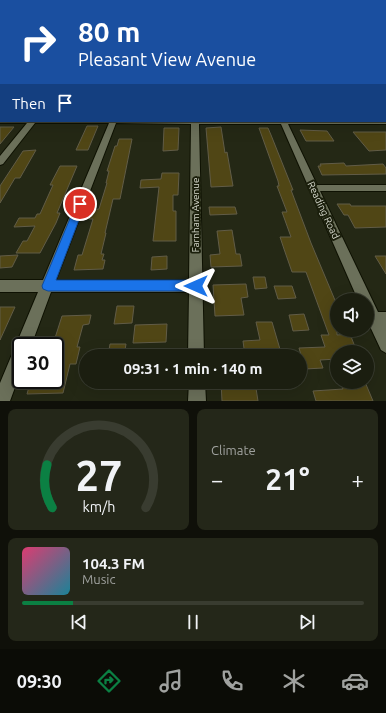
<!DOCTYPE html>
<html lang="en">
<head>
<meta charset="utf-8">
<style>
  :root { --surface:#1b1e10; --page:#242719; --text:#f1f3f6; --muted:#a0a29f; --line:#393c30; --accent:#0b8043 }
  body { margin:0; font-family:Ubuntu,sans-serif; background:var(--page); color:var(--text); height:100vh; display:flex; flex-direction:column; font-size:15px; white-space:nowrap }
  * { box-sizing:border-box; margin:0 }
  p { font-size:13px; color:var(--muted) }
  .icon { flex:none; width:22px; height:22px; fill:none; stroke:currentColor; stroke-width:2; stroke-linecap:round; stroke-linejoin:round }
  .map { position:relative; height:401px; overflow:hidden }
  .panel { display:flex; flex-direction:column; gap:8px; padding:8px; background:#0f1009; flex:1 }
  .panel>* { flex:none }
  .hud { position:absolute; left:0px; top:0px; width:386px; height:122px; box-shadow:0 4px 16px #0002,0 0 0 1px var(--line); background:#1a4fa0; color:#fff; overflow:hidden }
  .controls { position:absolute; left:330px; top:293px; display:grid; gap:8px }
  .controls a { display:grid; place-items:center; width:44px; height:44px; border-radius:50%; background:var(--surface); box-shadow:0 4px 16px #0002,0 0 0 1px var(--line); font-size:20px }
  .speed { position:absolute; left:12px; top:337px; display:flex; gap:8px; font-size:20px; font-weight:700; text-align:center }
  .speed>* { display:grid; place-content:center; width:52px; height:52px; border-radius:50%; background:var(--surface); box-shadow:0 4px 16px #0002,0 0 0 1px var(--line); line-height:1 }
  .speed .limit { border:2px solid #111; border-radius:6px; background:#fff; color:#111 }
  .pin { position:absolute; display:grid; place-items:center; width:34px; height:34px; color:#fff; margin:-17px; border:2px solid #fff; border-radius:50%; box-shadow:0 1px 4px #0007 }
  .me { position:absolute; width:44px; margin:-22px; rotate:270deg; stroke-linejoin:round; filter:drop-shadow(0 0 3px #0008) }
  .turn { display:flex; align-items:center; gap:14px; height:84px; padding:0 12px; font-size:18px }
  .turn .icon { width:52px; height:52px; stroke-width:2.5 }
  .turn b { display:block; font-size:28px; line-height:34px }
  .then { display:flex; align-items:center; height:38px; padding:0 12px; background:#0003; gap:8px; font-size:15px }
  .big { font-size:30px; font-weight:600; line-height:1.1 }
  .panel .widget { flex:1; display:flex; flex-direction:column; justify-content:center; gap:6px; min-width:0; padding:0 14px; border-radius:8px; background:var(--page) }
  .panel .dial { align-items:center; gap:0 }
  .dial svg { height:104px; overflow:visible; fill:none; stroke:var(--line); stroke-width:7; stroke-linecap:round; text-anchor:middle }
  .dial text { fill:var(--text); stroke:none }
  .song { display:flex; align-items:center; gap:12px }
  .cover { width:48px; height:48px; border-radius:6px; background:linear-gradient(135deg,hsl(340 70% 55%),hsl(190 70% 35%)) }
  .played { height:4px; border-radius:2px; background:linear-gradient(90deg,var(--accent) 15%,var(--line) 15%) }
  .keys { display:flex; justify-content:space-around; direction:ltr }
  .heat { display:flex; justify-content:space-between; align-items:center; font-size:22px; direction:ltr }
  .panel .tiles { flex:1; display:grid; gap:8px; grid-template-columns:1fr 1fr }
  .widget:last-child { grid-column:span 2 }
  .trip { position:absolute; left:79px; top:349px; width:228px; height:40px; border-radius:20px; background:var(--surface); box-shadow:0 4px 16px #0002,0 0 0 1px var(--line); font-weight:600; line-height:40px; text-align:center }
  .tabs { display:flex; height:64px; justify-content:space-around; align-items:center; background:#0b0c06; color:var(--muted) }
  .tabs .icon { width:28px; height:28px }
  .tabs .current { color:var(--accent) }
  .tabs b { font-size:18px; color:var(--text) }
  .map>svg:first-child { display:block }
</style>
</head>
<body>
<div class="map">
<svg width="386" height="401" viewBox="0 0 386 401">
  <rect width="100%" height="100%" fill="#242815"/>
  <path fill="#504615" stroke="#615c47" d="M87,126H98L88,150H76Z
    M0,127H14L0,144Z
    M221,127L225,153L227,152L233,186L211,187L206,128Z
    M164,128H179L178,150L163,151Z
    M259,128H268L271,135L293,190H291L311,243L337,305V335L350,334L357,352H337V359L320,360L323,368L305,369L299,348L325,347L321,335H329L306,272H292L284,249L280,237H291L282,212H287L277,186H279L278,181Z
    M300,130L327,131L334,141H306Z
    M353,132H386V150L369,151Z
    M119,139H132L120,199H113L105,233H106L101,254H104L102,260H105L103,269L74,270L78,255H82L93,219H89L92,210L99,209L107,183H106L109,171H107L115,146H117Z
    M36,150L20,178H15L0,203V186L23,151Z
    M344,163L346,166L383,164L386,168V174L322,175L318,166H321L320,164Z
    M60,166H77L57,213H60L56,223L40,253H16L23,241H27L35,226L14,227L19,218H35L37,214H40L53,185H50Z
    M162,173H179L178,195H173V211H176V241H153L159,187L140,188L141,180L161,179Z
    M337,204H350L351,206H386V227L355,228L348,215H344Z
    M209,207H235L237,214L210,215Z
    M232,230L236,254H240L242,266L211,267L210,255L220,254L217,231Z
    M18,255L12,267L0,268V256Z
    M167,256V269L151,270L152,257Z
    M375,256H386V274Z
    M253,277H265L267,288L255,289Z
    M246,284L248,297L241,298L244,315L215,316L213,285Z
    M274,286H292L296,298L278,299Z
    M117,306H134L132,323L114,324Z
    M0,307H15L0,340Z
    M304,314L309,330L293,331L289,315Z
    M91,315L89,324L83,325L77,347H80L76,364H70L63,393L27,394L31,380H55V338L62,316Z
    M256,322H272L282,356H245L243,341L260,340Z
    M167,324L166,342L133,343L135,325Z
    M110,344H126L124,356H108Z
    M221,382H255L258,401H222Z
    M340,382H365L373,401H316L313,391L343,389Z"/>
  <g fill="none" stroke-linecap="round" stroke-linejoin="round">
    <g stroke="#0e1102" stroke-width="2">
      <path id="street" d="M385,59H386V61H385Z
        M0,74H1V78H0Z
        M0,119L1,121L386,120V124H288L317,185H386V191H320L378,312H386V353L381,350L367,320V300H358L281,124H199L204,356H188L189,292H51L31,346H21V371L10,401H0V383L38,292H0V280H43L109,123H35L3,164L0,165V156L27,123H0ZM116,123L191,124L189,280H56Z
        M189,382H205L206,401H188Z"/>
    </g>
    <use href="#street" fill="#6b705a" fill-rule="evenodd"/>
  </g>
  <linearGradient id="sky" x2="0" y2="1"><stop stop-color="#14160c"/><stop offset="0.51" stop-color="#3f4846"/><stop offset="1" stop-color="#3f4846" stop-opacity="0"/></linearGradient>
  <rect width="386" height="115" fill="url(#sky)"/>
  <path fill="#1a73e8" stroke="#114b97" d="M80,200L85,204L56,280H196L200,282L202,286L200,289L196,291H48L43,289L42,286L76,204Z"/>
  <g text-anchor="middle" stroke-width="4" stroke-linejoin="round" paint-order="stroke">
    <g font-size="10" fill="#d7dace" stroke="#1b1f0c">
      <text transform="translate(324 210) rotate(65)" y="4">Reading Road</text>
      <text transform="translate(195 215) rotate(-90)" y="4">Farnham Avenue</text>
    </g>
  </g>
</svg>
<div class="controls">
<a><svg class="icon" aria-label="sound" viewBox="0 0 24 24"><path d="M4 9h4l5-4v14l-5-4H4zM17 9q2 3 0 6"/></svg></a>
<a><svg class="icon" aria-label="layers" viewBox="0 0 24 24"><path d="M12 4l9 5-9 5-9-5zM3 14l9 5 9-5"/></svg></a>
</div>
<div class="speed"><div class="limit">30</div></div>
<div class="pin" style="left:80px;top:204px;background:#d93025"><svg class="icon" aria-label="arrive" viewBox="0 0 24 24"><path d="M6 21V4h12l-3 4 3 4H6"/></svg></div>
<svg class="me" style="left:196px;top:286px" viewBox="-20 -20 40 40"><path d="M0-17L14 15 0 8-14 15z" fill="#1a73e8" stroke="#fff" stroke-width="4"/></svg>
<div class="trip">09:31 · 1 min · 140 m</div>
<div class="hud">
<div class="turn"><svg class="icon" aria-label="right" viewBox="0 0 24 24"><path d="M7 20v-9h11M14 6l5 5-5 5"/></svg><div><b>80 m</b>Pleasant View Avenue</div></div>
<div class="then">Then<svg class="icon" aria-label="arrive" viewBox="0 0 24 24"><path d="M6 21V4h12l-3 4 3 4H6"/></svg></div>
</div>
</div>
<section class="panel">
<div class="tiles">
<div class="widget dial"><svg viewBox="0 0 100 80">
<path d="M14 69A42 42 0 1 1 86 69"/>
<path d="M14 69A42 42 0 0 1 10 36" stroke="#0b8043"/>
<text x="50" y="56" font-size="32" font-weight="700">27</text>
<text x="50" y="72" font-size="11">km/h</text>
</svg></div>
<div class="widget"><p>Climate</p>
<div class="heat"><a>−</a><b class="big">21°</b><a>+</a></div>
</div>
<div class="widget">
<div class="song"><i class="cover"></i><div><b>104.3 FM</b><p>Music</p></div></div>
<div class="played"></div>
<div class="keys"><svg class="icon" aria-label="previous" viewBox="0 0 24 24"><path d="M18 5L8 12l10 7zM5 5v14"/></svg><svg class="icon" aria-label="pause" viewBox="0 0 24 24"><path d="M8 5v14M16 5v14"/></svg><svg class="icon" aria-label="next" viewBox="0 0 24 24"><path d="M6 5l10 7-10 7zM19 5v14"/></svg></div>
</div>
</div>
</section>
<nav class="tabs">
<b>09:30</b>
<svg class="icon current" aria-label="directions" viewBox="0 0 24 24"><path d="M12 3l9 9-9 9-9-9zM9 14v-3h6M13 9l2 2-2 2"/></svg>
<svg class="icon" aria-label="music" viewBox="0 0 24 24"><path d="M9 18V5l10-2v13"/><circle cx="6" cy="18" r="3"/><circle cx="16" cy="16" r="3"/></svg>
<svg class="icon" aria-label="phone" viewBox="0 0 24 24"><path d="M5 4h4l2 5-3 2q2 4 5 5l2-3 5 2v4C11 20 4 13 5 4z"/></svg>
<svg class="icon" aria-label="climate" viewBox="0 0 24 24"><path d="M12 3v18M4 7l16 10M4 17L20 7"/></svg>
<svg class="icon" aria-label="car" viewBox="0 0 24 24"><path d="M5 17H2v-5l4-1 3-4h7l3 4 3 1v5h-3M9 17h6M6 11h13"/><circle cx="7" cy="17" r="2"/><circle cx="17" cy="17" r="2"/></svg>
</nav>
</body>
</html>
